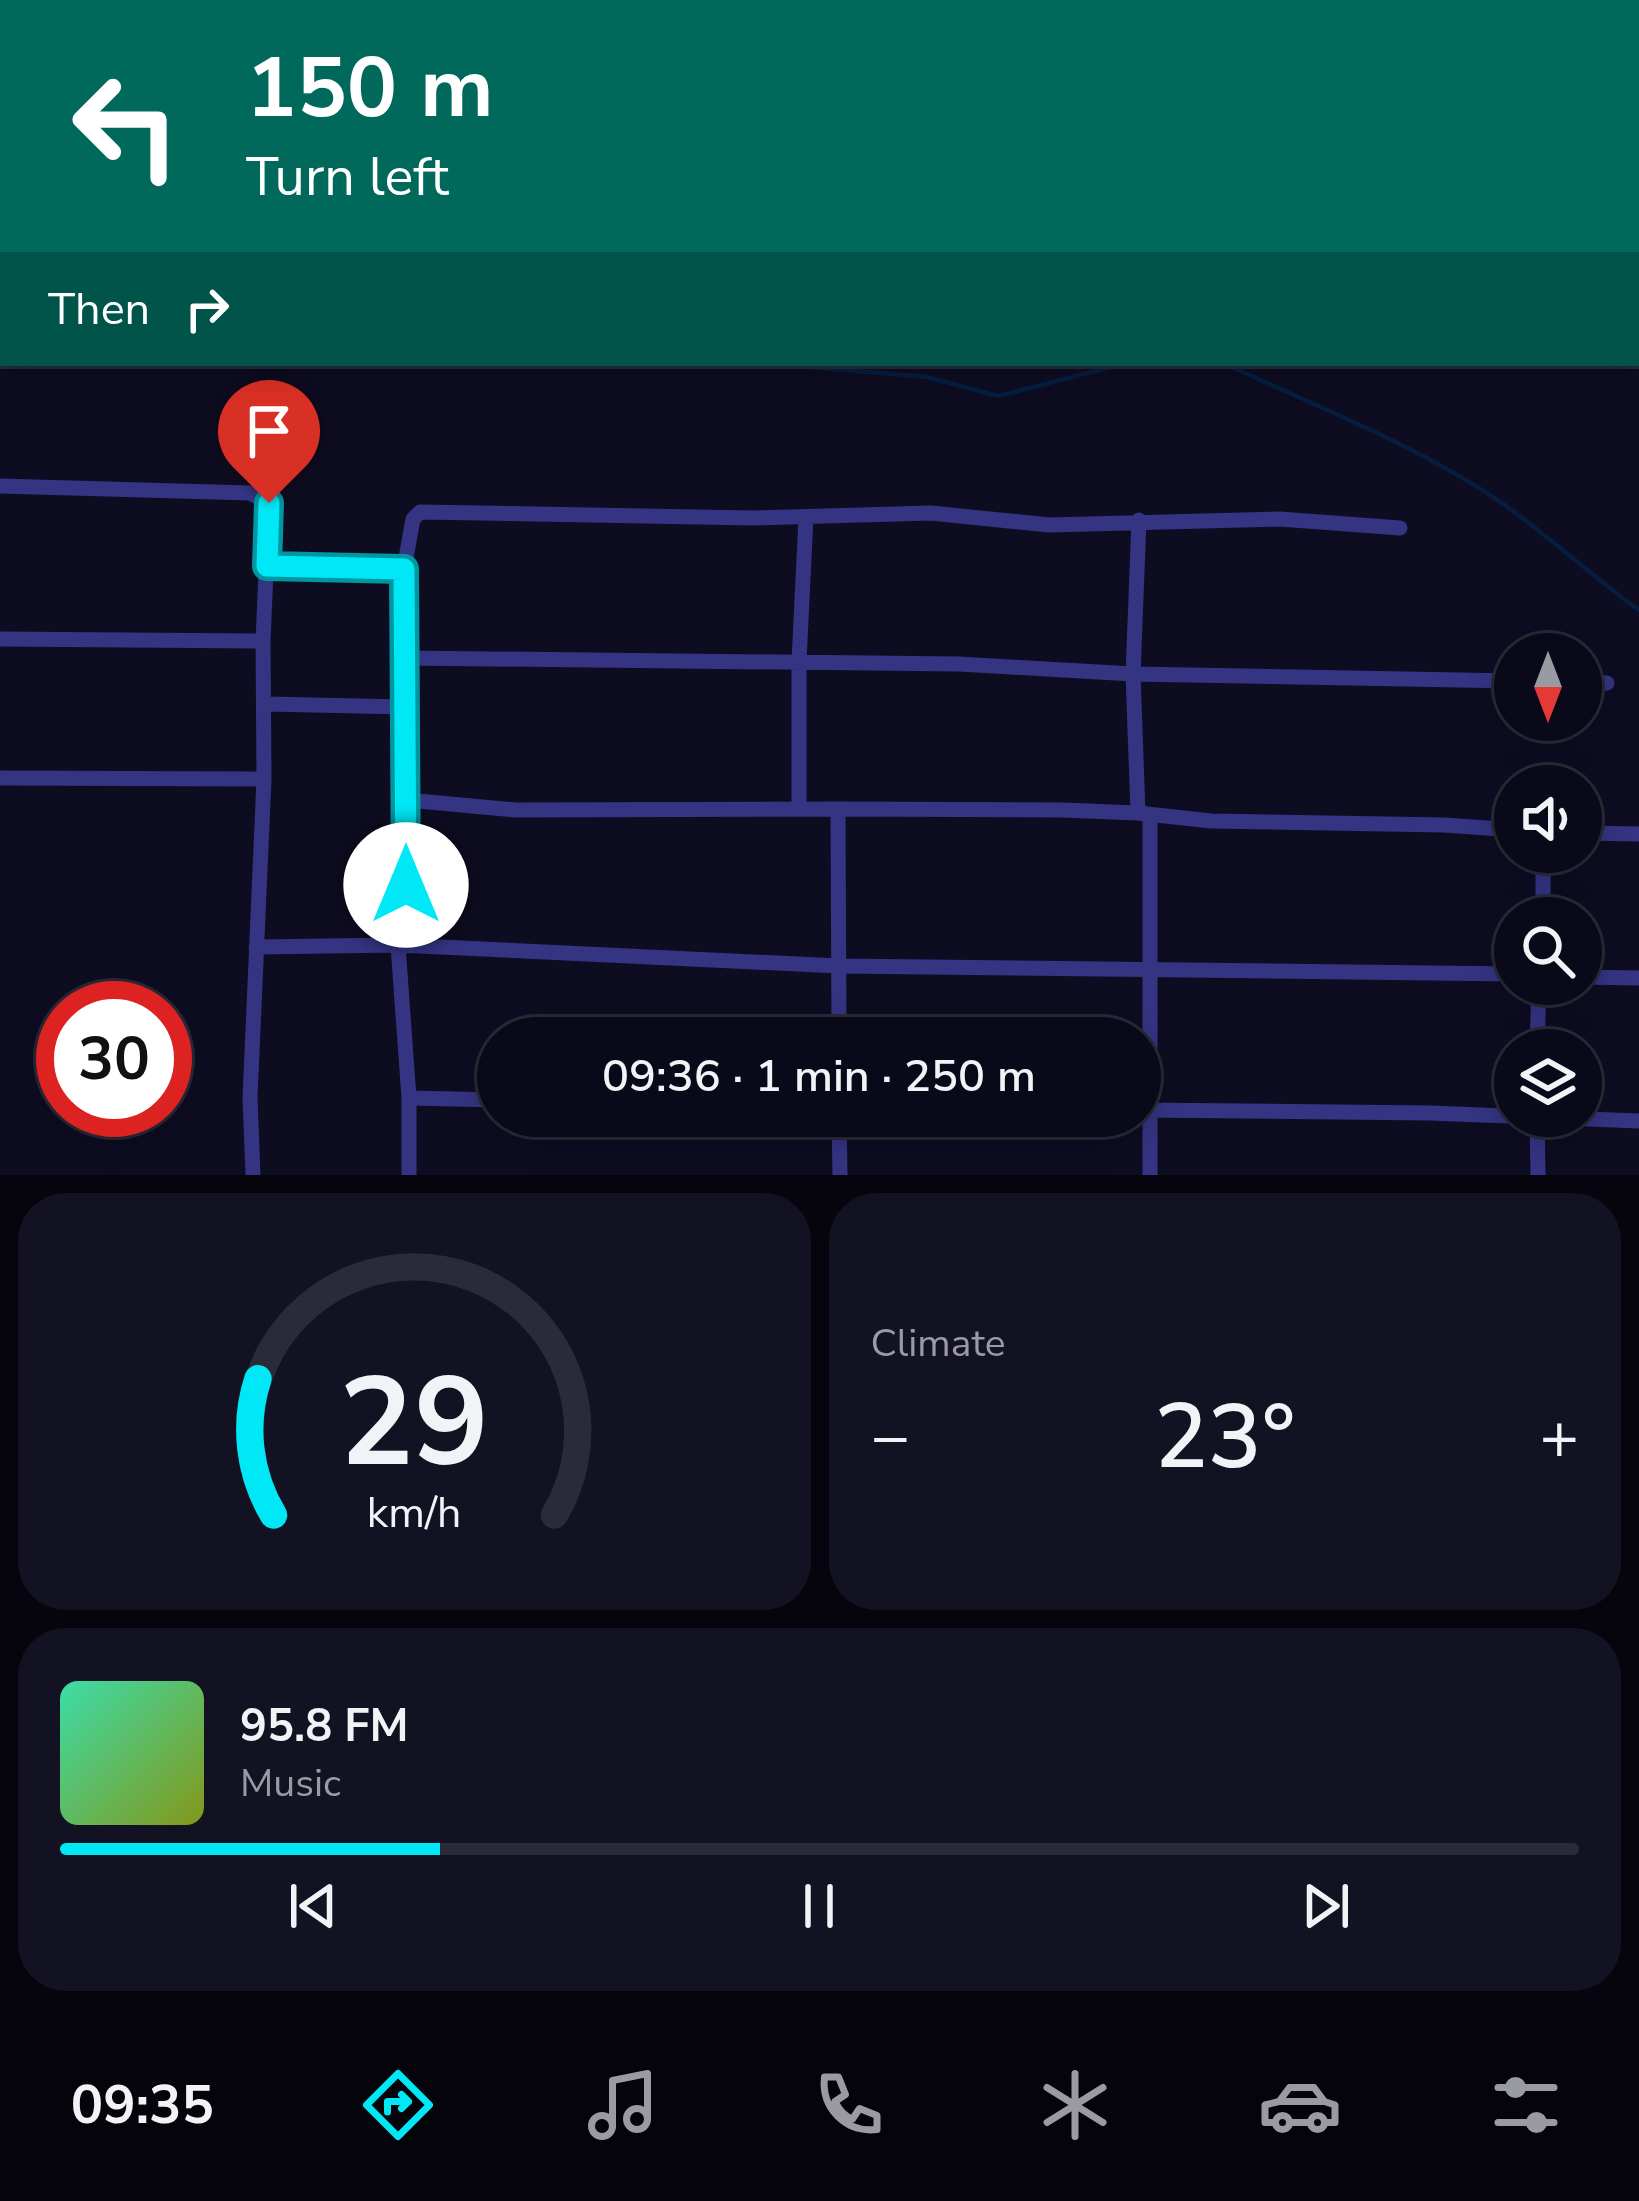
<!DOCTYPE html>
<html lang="en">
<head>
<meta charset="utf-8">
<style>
  :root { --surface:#0a0919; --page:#131222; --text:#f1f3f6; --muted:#999aa2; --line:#2a2a38; --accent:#00e8f6 }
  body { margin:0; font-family:"Nunito Sans",sans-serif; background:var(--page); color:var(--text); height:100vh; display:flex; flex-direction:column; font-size:45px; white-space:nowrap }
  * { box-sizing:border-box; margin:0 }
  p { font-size:39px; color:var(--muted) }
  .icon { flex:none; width:66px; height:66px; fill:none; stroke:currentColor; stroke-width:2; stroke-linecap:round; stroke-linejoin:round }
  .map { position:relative; height:1175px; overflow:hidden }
  .sheet { display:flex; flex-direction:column; gap:18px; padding:18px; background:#06050e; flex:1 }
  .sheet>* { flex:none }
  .banner { position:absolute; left:0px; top:0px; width:1641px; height:366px; box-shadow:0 6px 30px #0003,0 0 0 3px var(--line); background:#00695c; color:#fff; overflow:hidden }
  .needle { width:78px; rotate:180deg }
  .tools { position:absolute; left:1494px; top:633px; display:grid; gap:24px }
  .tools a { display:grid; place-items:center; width:108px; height:108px; border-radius:50%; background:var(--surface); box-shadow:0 6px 30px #0003,0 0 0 3px var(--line); font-size:60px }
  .speed { position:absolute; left:36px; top:981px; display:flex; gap:24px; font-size:60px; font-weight:700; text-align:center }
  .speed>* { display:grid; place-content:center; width:156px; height:156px; border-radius:50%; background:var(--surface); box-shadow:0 6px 30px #0003,0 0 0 3px var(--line); line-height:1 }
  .speed .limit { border:18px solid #d22; background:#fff; color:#111 }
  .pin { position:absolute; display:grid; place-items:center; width:102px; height:102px; color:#fff; margin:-123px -51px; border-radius:50% 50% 50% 0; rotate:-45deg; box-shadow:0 0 12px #0007 }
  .pin .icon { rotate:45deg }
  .me { position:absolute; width:132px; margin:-66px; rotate:0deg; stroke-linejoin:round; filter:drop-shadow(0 0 9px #0008) }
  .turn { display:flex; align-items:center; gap:42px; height:252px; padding:0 48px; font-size:54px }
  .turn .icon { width:156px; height:156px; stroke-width:2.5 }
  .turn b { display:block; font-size:84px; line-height:102px }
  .then { display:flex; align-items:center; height:114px; padding:0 48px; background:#0003; gap:24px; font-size:45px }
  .big { font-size:90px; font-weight:600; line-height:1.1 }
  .sheet .widget { flex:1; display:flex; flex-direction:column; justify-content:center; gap:18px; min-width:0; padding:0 42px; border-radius:48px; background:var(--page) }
  .sheet .dial { align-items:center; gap:0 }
  .dial svg { height:312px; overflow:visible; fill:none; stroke:var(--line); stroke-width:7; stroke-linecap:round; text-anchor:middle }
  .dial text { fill:var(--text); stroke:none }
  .song { display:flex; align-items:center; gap:36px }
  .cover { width:144px; height:144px; border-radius:18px; background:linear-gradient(135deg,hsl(160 70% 55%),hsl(70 70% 35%)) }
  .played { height:12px; border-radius:6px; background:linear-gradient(90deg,var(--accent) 25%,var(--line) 25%) }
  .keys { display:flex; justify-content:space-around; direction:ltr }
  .heat { display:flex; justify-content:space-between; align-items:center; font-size:66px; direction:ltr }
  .sheet .tiles { flex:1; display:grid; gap:18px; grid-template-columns:1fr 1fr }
  .widget:last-child { grid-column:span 2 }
  .trip { position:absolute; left:477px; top:1017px; width:684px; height:120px; border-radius:60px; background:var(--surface); box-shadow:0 6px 30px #0003,0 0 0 3px var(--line); font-weight:600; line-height:120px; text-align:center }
  .dock { display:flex; height:192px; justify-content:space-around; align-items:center; background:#04040a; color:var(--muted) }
  .dock .icon { width:84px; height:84px }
  .dock .active { color:var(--accent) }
  .dock b { font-size:54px; color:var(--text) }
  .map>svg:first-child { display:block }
</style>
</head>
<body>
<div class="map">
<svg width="1639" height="1175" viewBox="0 0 1639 1175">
  <rect width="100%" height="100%" fill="#0e0c21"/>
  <path fill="#0e2b29" d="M0,0H473L474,3H3V202Z"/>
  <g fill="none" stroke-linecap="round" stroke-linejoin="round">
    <path stroke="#061d3f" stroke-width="4.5" d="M0,348L3,349
      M763,363L927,377L998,396L1127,363
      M1216,363L1228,365C1317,407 1411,443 1493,497C1545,532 1589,574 1639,610"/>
    <path stroke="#343483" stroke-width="15" d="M398,0L403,3
      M1069,0V3
      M1538,0V3
      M1287,3L1307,0
      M1638,107H1639
      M0,242H3
      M1638,249H1639
      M0,486L250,493L269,503L263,641L264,779L250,1098L253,1175
      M267,566L404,569
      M0,639L263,641
      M406,658L959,664L1133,674L1515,681
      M1581,683H1607
      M267,704L405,707
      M0,778L264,779
      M407,800L516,810L838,809L839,1038
      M799,809V662L806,517
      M838,809L1062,810L1138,813L1211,821L1444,825L1515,830
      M1138,813L1133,674L1139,520
      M1150,817V1175
      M1581,833L1639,834
      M1543,918V852
      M398,945L409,1098L498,1100
      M406,946L404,569L413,519L420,512L754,518L931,513L1049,525L1280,519L1400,528
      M256,947L398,945L839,966L1515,974
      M1581,977L1639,978
      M1537,1050L1539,984
      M1140,1110L1430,1113L1639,1121
      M839,1116L840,1175
      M1537,1116L1538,1175
      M409,1175V1098"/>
  </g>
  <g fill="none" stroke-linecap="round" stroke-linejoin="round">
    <g stroke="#0097a0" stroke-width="30">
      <path id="route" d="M269,503L267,566L404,569L406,885"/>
    </g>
    <use href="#route" stroke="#00e8f6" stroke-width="21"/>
  </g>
</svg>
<div class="tools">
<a><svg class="needle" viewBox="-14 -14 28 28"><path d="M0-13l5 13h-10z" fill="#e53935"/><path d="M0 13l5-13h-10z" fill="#999aa2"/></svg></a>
<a><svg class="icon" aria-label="sound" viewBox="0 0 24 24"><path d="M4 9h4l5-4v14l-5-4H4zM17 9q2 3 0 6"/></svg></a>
<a><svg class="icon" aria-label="search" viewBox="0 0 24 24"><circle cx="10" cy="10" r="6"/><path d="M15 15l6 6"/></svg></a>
<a><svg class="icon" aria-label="layers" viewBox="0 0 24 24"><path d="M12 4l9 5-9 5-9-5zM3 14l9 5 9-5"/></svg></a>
</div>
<div class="speed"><div class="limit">30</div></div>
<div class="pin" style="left:269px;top:503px;background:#d93025"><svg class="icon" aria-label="arrive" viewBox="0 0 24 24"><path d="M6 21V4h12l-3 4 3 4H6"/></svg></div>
<svg class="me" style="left:406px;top:885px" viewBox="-20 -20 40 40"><circle r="19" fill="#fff"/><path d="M0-13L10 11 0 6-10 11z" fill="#00e8f6"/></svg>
<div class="trip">09:36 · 1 min · 250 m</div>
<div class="banner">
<div class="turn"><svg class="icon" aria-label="left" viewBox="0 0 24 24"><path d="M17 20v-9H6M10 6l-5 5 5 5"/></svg><div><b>150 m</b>Turn left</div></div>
<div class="then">Then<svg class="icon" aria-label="right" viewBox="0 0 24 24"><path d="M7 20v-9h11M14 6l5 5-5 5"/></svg></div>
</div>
</div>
<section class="sheet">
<div class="tiles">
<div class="widget dial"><svg viewBox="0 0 100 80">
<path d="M14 69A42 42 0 1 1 86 69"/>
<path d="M14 69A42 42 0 0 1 10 34" stroke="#00e8f6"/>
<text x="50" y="56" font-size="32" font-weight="700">29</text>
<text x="50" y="72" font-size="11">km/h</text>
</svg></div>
<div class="widget"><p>Climate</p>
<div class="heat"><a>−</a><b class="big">23°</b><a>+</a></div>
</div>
<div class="widget">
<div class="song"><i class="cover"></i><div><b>95.8 FM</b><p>Music</p></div></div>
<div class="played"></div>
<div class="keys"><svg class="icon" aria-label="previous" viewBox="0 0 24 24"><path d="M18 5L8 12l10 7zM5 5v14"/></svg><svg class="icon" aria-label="pause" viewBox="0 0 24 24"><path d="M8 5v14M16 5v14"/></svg><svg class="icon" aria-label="next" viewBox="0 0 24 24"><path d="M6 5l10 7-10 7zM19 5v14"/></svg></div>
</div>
</div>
</section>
<nav class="dock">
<b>09:35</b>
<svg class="icon active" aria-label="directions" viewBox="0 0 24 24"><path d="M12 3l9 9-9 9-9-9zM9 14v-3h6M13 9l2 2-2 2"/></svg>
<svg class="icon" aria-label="music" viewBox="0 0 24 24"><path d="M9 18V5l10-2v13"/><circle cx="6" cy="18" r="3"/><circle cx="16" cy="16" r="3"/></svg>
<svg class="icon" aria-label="phone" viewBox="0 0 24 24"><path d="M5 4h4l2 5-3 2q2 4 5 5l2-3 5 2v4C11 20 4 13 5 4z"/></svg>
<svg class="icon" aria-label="climate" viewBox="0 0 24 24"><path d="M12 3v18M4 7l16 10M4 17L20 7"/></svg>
<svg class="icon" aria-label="car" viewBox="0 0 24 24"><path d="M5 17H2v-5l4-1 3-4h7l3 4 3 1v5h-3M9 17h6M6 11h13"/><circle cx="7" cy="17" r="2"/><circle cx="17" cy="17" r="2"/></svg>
<svg class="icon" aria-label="filters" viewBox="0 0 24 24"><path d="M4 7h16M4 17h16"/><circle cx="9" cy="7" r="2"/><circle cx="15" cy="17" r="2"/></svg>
</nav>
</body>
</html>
